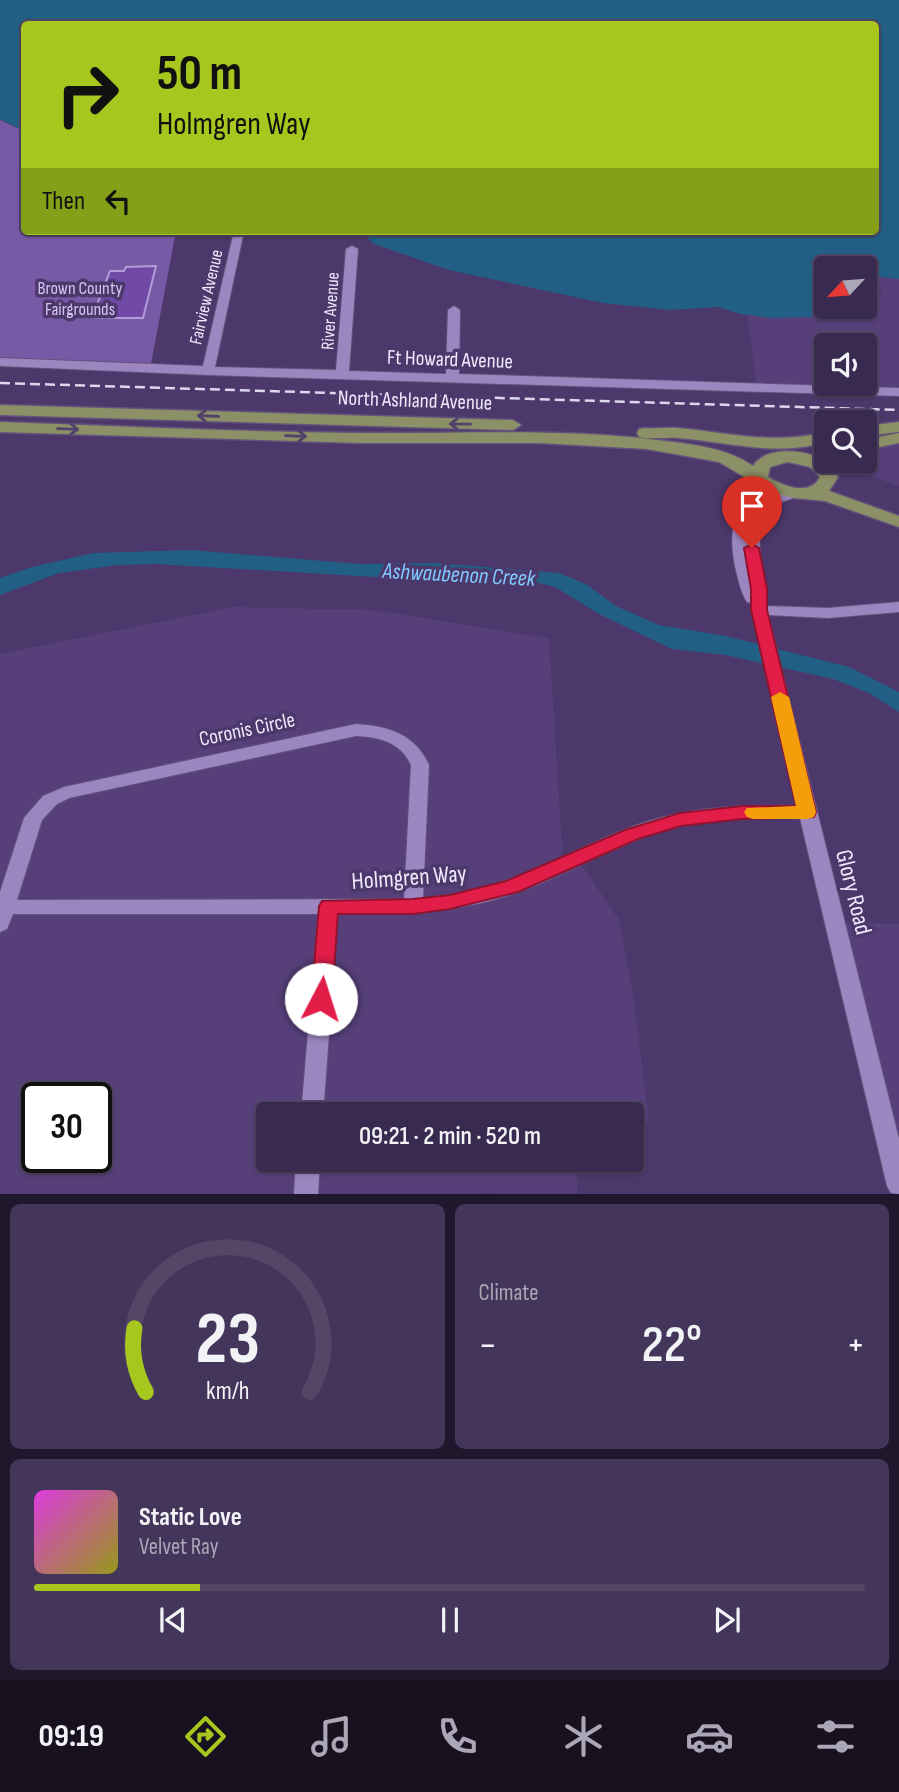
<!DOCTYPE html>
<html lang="en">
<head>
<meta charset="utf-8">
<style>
  :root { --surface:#392a50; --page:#44365a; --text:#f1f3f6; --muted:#aba7b7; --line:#534667; --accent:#a7c71e }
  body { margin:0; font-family:"Sofia Sans Condensed",sans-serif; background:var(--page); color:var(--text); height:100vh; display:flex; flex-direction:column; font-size:26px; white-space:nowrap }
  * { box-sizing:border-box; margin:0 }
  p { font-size:23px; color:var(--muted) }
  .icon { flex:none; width:38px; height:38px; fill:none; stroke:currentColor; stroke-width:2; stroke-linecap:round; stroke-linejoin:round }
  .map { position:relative; height:1194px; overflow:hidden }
  .panel { display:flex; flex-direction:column; gap:10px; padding:10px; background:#1f172c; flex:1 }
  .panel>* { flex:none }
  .hud { position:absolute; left:21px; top:21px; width:858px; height:214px; border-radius:7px; box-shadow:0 2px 5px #0004,0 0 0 2px var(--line); background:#a7c71e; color:#111; overflow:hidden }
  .needle { width:46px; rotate:244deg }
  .tools { position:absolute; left:814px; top:256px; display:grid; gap:14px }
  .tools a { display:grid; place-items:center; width:63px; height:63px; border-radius:7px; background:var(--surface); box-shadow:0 2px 5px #0004,0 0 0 2px var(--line); font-size:35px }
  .speed { position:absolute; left:21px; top:1082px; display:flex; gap:14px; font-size:35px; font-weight:700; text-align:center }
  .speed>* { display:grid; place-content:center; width:91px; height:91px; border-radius:50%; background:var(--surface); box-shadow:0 2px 5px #0004,0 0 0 2px var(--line); line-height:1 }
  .speed .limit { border:4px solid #111; border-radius:10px; background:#fff; color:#111 }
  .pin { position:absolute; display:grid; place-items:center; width:60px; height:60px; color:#fff; margin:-72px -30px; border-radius:50% 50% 50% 0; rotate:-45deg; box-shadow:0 0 7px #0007 }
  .pin .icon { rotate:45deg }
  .me { position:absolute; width:77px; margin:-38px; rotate:5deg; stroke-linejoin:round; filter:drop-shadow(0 0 5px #0008) }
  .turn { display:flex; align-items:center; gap:24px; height:147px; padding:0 21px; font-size:32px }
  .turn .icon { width:91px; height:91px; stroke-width:2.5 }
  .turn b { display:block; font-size:49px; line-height:60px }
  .then { display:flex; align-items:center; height:66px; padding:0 21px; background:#0003; gap:14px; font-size:26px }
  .big { font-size:52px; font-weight:600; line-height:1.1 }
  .panel .card { flex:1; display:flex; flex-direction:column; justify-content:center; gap:10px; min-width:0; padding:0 24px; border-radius:10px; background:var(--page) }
  .panel .dial { align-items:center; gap:0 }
  .dial svg { height:182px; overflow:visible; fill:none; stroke:var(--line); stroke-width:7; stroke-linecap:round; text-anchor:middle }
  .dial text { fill:var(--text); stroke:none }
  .song { display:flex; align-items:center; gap:21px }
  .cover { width:84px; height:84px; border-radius:10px; background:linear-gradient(135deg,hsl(300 70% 55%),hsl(60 70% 35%)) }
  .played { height:7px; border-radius:4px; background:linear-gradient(90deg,var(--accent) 20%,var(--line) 20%) }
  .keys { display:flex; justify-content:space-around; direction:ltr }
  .heat { display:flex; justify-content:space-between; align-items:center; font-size:38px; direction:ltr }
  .panel .tiles { flex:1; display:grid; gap:10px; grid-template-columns:1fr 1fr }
  .card:last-child { grid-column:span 2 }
  .trip { position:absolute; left:256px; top:1102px; width:388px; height:70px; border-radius:7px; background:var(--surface); box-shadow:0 2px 5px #0004,0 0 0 2px var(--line); font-weight:600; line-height:70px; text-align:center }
  .dock { display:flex; height:112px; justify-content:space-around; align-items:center; background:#171120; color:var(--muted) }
  .dock .icon { width:49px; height:49px }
  .dock .active { color:var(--accent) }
  .dock b { font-size:32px; color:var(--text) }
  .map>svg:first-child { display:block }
</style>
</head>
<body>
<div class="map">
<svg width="899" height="1194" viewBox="0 0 899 1194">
  <rect width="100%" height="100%" fill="#4c386b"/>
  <path fill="#57407a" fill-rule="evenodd" d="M873,274L899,279V392L757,388L747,315L811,317L838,307L864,306L882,294L865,285V275ZM826,345H864V383H826Z
    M899,438V486L835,463L837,460H864L865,445Z
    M233,607L372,610L549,638L563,864L577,858L619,920L634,1000L649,1122H632V1115H268V1160H575L578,1193L0,1194V654ZM37,1097H96V1157H37Z
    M834,922L899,924V1186Z"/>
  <path fill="#7859a6" d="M0,120L24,131V231H176L150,369L0,362Z"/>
  <path fill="#225f85" d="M0,0H899V279L865,275L864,268H826V306H860L830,309L831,311L811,317L772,318L740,314L719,307L670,310L603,303L449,270L374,244L366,236L339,235L329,231H875V24H24V131L0,119Z
    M191,550L360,564L435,563L559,573L586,584L616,606L659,625L726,636L833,663L849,667L899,692V712L869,693L833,679L725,655L672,649L599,614L555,587L532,581L375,577L156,564L118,565L59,573L0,595V578L32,567L93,553Z"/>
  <path fill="#714aa7" stroke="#b19cd7" stroke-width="2" d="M156,266L143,318H92L110,271H124L126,267Z"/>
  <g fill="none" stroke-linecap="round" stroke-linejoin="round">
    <g stroke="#63527b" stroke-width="2">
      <path id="minor" d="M234,231H244L215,367L336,370L346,249L352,246L358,249L349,371L446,374L448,310L454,306L460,310L459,374L899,388V396L208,375L0,366V358L203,366Z
        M762,475L769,479L748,521C757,499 774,494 795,489L802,493C794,500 781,500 772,507C749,527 765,579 767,606L828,608L899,602V612L828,618L768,615L899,1139V1194L891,1193L887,1186L800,818C753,818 703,816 658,832C603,850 553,883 496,899C444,914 392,913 338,914L323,1115H301L318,914H13L7,929L0,932V892L24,818L43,796L64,787L356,724C388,726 415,734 429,765L423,898C451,895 480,891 507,881C555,863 600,836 649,821C698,806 747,805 797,806L751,603L747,602C741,593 739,582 736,571C727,530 734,510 757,476ZM356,736C379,737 401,742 411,765L404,899L17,900L42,820L57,804L69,798Z
        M296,1160H320L318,1194H294Z"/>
    </g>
    <g stroke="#63527b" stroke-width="3">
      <path id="major" d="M0,405L513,420L521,425L513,430L0,415Z
        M0,422C120,426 240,432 360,433C459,434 558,428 657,440C689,444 726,447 753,466C765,446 805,449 822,460C829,464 833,471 838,477L829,491L899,516V527L825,501L794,498L770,492L719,462L647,449L540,443H360L0,432ZM788,462L810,467L820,477C810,497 783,486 768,477L770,467Z
        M899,422V432L864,436V426Z
        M645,428C656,429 667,427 678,428C732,433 772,445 826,432V442C775,457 729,442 678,438C665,437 652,440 639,437L637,433L639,429Z
        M899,433V443L864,450V440Z"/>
    </g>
    <use href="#minor" fill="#9c86c0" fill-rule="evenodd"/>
    <use href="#major" fill="#8b9066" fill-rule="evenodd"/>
    <path stroke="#ddd6ec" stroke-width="2.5" stroke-dasharray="10 5" stroke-linecap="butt" d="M0,383L899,410"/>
  </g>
  <defs><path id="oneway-shaft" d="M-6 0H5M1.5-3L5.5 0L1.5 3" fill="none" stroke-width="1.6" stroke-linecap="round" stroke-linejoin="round" transform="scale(1.75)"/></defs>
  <g stroke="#52416a">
    <use href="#oneway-shaft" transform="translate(208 416) rotate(-178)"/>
    <use href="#oneway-shaft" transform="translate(460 424) rotate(-179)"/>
    <use href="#oneway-shaft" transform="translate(68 429) rotate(2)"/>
    <use href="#oneway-shaft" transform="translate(296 436) rotate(2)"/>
  </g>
  <path fill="#e11d48" stroke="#92132f" stroke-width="2" d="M752,544L759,548L767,589V610L816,812L814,817L742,819L681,826L638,839L518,892L450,909L413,914H338L332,999L329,1005L321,1007L314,1005L311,999L319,906L322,901L413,899L450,895L506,881L625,830L680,813L742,806H796L751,610V589L744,548Z"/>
  <path fill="#f59e0b" d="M780,692L789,697L816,812L814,817L807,819H753L747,817L744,812L747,808L796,806L771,697Z"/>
  <g text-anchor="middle" stroke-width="7" stroke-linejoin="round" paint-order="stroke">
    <g font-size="18" fill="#d5c4f5" stroke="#4c386b">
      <text x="80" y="294">Brown County<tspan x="80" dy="21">Fairgrounds</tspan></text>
    </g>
    <g font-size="18" fill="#efe9fc" stroke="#4c386b">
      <text transform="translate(206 297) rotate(-77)" y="6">Fairview Avenue</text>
      <text transform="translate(330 311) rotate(-86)" y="6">River Avenue</text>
    </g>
    <g font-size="21" fill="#efe9fc" stroke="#4c386b">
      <text transform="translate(450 359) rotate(2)" y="7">Ft Howard Avenue</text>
      <text transform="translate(415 400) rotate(2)" y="7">North Ashland Avenue</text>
      <text transform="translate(247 729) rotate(-12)" y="7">Coronis Circle</text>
    </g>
    <g font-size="23" font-style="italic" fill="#7fcaff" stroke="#4c386b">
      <text transform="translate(459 574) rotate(3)" y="8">Ashwaubenon Creek</text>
    </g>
    <g font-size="24" fill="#efe9fc" stroke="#4c386b">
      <text transform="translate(409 877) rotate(-4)" y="8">Holmgren Way</text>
      <text transform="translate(854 892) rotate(76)" y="8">Glory Road</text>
    </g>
  </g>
</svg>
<div class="tools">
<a><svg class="needle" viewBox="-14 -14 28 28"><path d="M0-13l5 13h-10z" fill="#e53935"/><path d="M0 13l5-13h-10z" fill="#aba7b7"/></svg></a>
<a><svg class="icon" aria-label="sound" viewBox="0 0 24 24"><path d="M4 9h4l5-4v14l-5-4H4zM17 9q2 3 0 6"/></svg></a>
<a><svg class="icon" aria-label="search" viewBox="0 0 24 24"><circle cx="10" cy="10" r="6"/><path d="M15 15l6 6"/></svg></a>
</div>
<div class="speed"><div class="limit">30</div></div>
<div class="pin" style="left:752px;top:548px;background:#d93025"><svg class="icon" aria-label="arrive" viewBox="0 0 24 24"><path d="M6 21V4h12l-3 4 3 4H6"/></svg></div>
<svg class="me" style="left:321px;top:999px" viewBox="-20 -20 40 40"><circle r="19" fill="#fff"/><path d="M0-13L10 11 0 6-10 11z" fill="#e11d48"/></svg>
<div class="trip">09:21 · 2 min · 520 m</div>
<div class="hud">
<div class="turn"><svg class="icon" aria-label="right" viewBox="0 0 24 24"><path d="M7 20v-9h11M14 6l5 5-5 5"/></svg><div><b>50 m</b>Holmgren Way</div></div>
<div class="then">Then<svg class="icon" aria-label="left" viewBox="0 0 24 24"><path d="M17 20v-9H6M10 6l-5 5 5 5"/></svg></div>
</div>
</div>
<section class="panel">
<div class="tiles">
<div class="card dial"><svg viewBox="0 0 100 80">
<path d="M14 69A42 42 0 1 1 86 69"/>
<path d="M14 69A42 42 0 0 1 9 41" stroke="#a7c71e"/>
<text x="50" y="56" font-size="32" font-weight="700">23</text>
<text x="50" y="72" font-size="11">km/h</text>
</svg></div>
<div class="card"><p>Climate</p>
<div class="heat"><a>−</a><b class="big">22°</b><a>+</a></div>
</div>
<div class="card">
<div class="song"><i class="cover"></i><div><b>Static Love</b><p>Velvet Ray</p></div></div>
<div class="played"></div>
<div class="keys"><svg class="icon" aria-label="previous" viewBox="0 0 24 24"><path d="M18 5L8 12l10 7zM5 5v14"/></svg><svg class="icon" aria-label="pause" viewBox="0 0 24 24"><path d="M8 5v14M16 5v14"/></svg><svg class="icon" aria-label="next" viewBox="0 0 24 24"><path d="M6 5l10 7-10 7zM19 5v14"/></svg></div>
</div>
</div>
</section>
<nav class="dock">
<b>09:19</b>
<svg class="icon active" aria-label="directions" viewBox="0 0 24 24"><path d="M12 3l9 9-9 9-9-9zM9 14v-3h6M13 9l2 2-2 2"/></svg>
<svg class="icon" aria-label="music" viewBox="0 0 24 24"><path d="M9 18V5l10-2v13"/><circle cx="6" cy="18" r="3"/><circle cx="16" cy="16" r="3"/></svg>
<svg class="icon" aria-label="phone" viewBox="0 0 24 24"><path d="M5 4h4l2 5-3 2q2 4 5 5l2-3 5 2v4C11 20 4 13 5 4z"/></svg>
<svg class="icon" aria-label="climate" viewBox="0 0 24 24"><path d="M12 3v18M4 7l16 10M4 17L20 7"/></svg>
<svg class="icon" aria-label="car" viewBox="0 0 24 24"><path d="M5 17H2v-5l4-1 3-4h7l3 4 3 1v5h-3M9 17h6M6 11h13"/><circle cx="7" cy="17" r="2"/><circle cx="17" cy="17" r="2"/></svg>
<svg class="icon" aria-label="filters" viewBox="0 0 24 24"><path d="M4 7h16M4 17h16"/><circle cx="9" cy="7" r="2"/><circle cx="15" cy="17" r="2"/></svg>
</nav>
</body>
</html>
